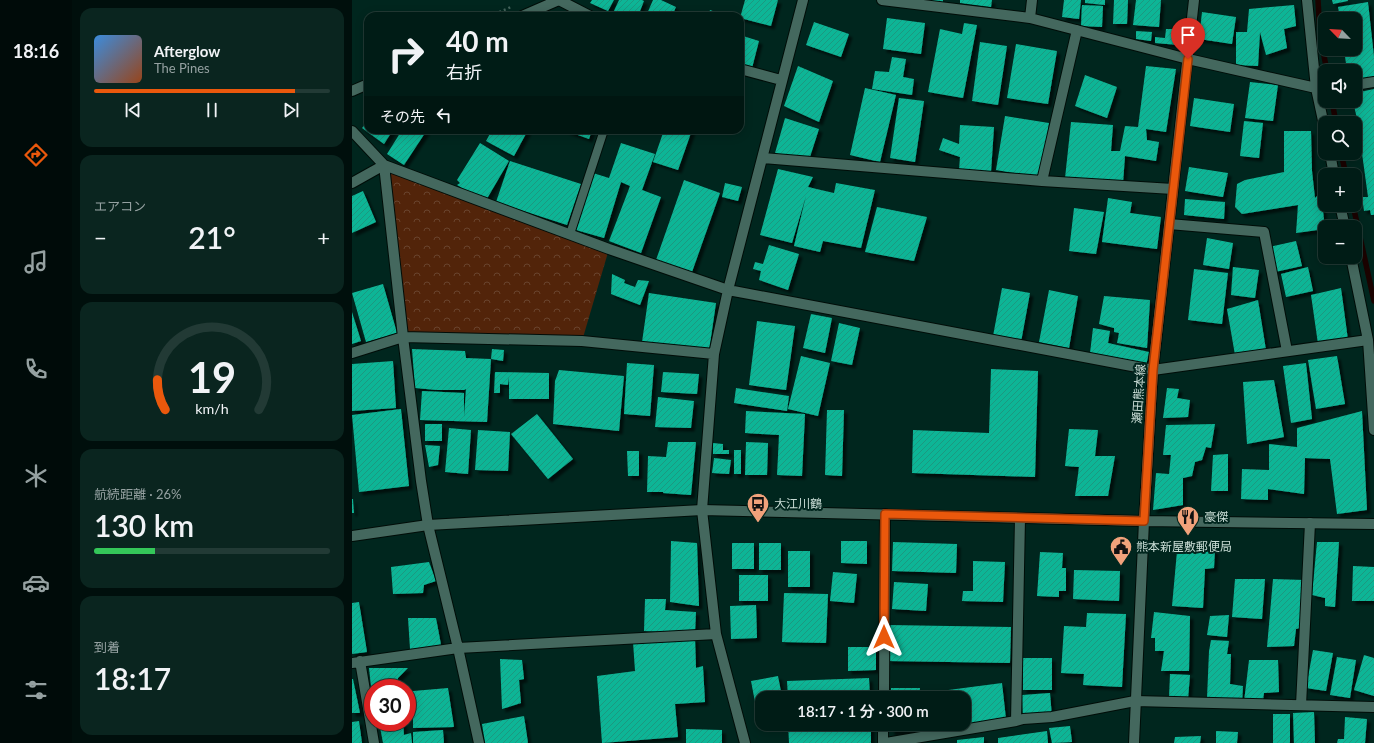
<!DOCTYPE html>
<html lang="ja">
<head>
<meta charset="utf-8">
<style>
  :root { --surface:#001c16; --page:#0a251f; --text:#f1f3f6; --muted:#95a1a1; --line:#223a35; --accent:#ea580c }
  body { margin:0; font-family:Lato,"Noto Sans JP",sans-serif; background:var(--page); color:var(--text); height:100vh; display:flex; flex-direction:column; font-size:15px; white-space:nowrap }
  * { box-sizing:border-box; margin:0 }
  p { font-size:13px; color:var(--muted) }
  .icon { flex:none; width:22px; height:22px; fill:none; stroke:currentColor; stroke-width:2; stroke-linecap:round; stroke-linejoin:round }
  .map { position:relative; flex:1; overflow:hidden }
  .panel { display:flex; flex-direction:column; gap:8px; padding:8px; background:#000f0c; width:280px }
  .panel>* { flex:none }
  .guide { position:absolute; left:12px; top:12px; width:380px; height:122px; border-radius:12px; box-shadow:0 2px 10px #0003,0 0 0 1px var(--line); background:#001c16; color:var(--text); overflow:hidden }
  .needle { width:26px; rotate:295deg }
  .tools { position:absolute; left:966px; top:12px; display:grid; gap:8px }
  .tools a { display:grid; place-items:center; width:44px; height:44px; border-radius:8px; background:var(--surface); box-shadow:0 2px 10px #0003,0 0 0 1px var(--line); font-size:20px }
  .speed { position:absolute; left:12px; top:679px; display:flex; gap:8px; font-size:20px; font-weight:700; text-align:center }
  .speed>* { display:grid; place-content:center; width:52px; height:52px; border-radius:50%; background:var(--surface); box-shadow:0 2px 10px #0003,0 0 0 1px var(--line); line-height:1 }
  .speed .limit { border:6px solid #d22; background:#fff; color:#111 }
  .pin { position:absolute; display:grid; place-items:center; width:34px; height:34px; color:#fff; margin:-41px -17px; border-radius:50% 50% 50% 0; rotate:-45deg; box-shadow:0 0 4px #0007 }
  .pin .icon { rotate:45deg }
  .me { position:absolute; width:44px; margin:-22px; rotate:0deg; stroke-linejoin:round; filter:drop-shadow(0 0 3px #0008) }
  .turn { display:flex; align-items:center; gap:14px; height:84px; padding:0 16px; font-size:18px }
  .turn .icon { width:52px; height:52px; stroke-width:2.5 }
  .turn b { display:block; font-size:28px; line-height:34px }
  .then { display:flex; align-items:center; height:38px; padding:0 16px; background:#0003; gap:8px; font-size:15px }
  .big { font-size:30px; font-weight:600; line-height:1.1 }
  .panel .widget { flex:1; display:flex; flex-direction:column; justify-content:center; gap:6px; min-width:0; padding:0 14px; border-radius:12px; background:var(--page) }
  .panel .dial { align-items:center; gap:0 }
  .dial svg { height:104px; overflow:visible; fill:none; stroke:var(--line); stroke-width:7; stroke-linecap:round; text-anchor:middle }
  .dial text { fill:var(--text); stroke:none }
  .song { display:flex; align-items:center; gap:12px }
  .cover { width:48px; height:48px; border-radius:6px; background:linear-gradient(135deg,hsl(210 70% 55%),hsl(20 70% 35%)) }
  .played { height:4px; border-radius:2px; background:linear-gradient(90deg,var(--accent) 85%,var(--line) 85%) }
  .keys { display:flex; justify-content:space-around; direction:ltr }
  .heat { display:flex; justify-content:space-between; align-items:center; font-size:22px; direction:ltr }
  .charge { height:6px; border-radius:3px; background:linear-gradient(90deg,#34c759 26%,var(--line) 0) }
  .trip { position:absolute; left:403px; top:691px; width:216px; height:40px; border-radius:12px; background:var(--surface); box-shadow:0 2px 10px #0003,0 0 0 1px var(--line); font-weight:600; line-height:40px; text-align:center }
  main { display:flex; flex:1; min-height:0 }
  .tab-bar { display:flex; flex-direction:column; width:72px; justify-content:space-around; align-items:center; background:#000b09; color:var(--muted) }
  .tab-bar .icon { width:28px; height:28px }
  .tab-bar .on { color:var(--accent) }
  .tab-bar b { font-size:18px; color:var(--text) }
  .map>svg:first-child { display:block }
</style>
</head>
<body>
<main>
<nav class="tab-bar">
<b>18:16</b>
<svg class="icon on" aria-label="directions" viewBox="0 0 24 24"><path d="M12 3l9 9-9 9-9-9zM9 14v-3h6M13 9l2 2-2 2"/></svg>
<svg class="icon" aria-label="music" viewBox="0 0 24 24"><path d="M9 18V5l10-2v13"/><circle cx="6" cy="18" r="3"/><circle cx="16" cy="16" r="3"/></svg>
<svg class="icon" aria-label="phone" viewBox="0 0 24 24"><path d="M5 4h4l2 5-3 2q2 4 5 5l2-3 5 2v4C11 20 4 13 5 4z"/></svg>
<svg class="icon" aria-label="climate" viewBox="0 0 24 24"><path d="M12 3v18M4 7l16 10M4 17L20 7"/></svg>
<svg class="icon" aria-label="car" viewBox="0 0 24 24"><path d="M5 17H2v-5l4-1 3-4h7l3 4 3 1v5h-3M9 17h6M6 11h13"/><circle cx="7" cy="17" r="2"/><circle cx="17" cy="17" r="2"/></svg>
<svg class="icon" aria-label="filters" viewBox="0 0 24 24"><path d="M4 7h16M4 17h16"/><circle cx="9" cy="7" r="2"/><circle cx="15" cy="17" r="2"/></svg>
</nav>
<section class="panel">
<div class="widget">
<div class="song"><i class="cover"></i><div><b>Afterglow</b><p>The Pines</p></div></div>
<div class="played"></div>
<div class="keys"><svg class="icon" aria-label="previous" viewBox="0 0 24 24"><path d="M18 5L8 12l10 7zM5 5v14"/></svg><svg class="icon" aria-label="pause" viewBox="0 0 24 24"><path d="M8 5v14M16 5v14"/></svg><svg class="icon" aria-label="next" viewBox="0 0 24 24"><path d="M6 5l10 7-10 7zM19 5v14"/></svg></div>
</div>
<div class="widget"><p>エアコン</p>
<div class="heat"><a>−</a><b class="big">21°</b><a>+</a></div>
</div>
<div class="widget dial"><svg viewBox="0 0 100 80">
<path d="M14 69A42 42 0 1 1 86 69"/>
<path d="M14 69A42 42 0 0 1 8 46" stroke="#ea580c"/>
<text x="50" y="56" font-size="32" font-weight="700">19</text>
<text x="50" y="72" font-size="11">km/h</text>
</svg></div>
<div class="widget"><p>航続距離 · 26%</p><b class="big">130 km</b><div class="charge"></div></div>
<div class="widget"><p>到着</p><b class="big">18:17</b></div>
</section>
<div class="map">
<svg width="1022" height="743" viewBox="0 0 1022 743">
  <defs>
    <pattern id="forest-crowns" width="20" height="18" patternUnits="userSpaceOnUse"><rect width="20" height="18" fill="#52240a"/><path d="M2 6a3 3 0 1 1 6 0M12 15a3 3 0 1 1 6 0" fill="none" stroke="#69432d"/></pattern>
    <pattern id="building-hatch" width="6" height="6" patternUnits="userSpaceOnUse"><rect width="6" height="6" fill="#10b596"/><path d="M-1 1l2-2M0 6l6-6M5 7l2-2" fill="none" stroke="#1b9880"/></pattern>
    <filter id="shadow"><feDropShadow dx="3.5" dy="3.5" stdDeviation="1" flood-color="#0009"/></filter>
  </defs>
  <rect width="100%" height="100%" fill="#00261e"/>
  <path fill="url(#forest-crowns)" d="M32,165L257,249L230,341L51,337Z"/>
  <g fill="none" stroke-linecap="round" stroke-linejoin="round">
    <path stroke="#1b0300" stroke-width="5.5" d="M966,0L968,36L975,71
      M980,101L984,123
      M989,153L994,175
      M1001,205L1022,301"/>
  </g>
  <path fill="url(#building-hatch)" filter="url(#shadow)" d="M240,0H262L256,11L238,3Z
    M267,0H290L292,1L286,16H274L262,11Z
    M301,0H309L324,7L320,16H294Z
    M393,0H426L419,26L388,18Z
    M580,0H591V2L580,1Z
    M608,0H640L639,7L608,3Z
    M712,0H729L727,19L710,17Z
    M733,0H753V5L733,3Z
    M762,0H776L775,24H761Z
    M784,0H809L807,27L781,25Z
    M980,0H996V1L981,4Z
    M1016,2L1022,57V77L1003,80V71H995L992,49H1003V19H988L986,7Z
    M730,5L751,6L750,27L729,26Z
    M942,5L944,26L932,29L935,48L914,55L908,32L906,66L884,65V32H895L897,9Z
    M358,10L369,14V16H356Z
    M850,12L884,17L880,44L847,39Z
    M535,18L573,23L569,54L531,49Z
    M462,22L497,34L489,57L454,45Z
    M612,23L625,25L611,98L576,92L588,29L610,34Z
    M814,29H821V39H824L825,31L829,32L827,45L803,43V37L813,38Z
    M784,31L800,32L799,41L784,39Z
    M388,35L407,41L400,68L388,65Z
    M628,42L655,46L646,105L620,101Z
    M664,44L705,51L696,104L655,98Z
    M540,57L554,59L551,77L562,79L560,95L520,89L523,71L537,72Z
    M446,66L481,81L467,122L432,106Z
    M794,66L824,69L814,132L794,129L795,140L807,142L804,161L773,156L771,183L713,178L719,122L761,125L759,151H768L773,126L786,127Z
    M733,75L765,87L755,118L723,106Z
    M898,82L926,85L921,121L893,118Z
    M513,88L544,95L528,162L498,155Z
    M1022,89V215H1019L1018,210L1012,211L1010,197H1016L1009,146L1004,147L1003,123H1000L999,120L1005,119L1001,101H1003V93Z
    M547,98L572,101L563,162L538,158Z
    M842,98L882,104L878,132L838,126Z
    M653,116L697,123L688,177L644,170Z
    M433,118L467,129L456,163L423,153Z
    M16,120V130H41L32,144L10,128Z
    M892,121L911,123L907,158L888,156Z
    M608,125L642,127L639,172L607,170L608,157L587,150L591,138L607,144Z
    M50,130H75L52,165L35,154Z
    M140,130H176L162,156L134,141Z
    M212,130H240L237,139Z
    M312,130H340L326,170L301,162Z
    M932,131H959L960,171L963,198L969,192L973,229L944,233L946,205L890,214L883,207L885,184L893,180L932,172Z
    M128,143L157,161L133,202L105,185L108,183L105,180Z
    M269,143L303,154L290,190L309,197L289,253L257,241L278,186L269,182L252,238L224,230L241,173L257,178Z
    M158,161L229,184L215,225L144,202Z
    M837,167L876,173L871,197L833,191Z
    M426,169L461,177L456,187L482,193L484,183L523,190L509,248L471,241L468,252L442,246L454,196L440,243L408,235Z
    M332,180L368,193L340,272L304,260Z
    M373,183L390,187L386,201L370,197Z
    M11,191L24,222L0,233V196Z
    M756,198L780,202L778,213L809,217L805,249L750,242Z
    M833,199L873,202L872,219L832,215Z
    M525,207L575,217L562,261L513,252Z
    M722,208L752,212L744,254L717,251Z
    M855,238L881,243L877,269L851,265Z
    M944,241L950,266L923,272L917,247Z
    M417,245L447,254L436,290L407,280L409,271L401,269L403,262L411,264Z
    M881,267L907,270L903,298L879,295Z
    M956,267L961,291L934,297L929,274Z
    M842,269L876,273L870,324L836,320Z
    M260,274L273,280L272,283L283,287L286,280L297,281L288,305L259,294Z
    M31,284L45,333L14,342L0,293Z
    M650,288L678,293L669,342L641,336Z
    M989,288L996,340L966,344L959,295Z
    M697,290L726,296L717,348L687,342Z
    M297,293L364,303L357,351L290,342Z
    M752,296L798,300L795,348L765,343L767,333L762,332V328L747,324Z
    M906,300L914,350L883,355L875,309Z
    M0,312L9,341L0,344Z
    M459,314L480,318L473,353L451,348Z
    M405,321L443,326L434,390L397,385Z
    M487,323L508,328L500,365L479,361Z
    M741,328L758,331L756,343L797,352L794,366L738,353Z
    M60,349L113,351L114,358L139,359L135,422L68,420L70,391L112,393V417L114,389L112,390H85L63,388Z
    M140,349L152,350L151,361L139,359Z
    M449,356L478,363L466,416L436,409Z
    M985,356L993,404L964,409L956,360Z
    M41,361L44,408L0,411V364Z
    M275,363L302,365L298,416L272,414Z
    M954,363L960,419L939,423L931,366Z
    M639,369L686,371L683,477L560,473L561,430L637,433Z
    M207,370L272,376L267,431L201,424L203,381Z
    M143,372L197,373V399H157V377L156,385L148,384V393H142Z
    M311,372L347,374L345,394L309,392Z
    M922,380L932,437L895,444L891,382Z
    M384,388L437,396L435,411L382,403Z
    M815,388L827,389L825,398L838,400L836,417L811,418Z
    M306,397L342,401L339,428L303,427Z
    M49,409L57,486L7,492L0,415Z
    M475,410H492L490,476L473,475Z
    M394,411L453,414L450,476L425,475L427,435L393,433Z
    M1010,411L1015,510L985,514L978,459L953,458L952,494L916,489V500L889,499L890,469L917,470V444L945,447V428Z
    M185,414L221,459L196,479L159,434Z
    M73,424H90V441H73Z
    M863,424L859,448L854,447L850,460L843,462L840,476L831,478V505L801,510L804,473L817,474L819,455H811L814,425Z
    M97,428L119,430L116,474L93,472Z
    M717,429L746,430L743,456H763L756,496H723L727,467L713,466Z
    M126,430L158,432L156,471L123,470Z
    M316,442H344L339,495L311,493V485V492H295L296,456L314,457Z
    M394,442L416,443L415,475H393Z
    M361,443L371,444V450H377V454H361Z
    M73,445L88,446L86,465L77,467Z
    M382,450H389V474H382Z
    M275,451H287V476H276Z
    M876,454V491H859L861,455Z
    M362,458L379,460L377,474L360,473Z
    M0,499H1L2,513H0Z
    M319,541L345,543L347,606L318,602Z
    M489,541H515V564L489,563Z
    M541,542L605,544L604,573L540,571Z
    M965,542H987L983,607L973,606V598L960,595Z
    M380,543H402V569H380Z
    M407,543H429V570H407Z
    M863,549L862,568L853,569L851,608L820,606L825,551Z
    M436,551H458V587H436Z
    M688,552L711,553L710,568H714V591H707V597L685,596Z
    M621,561L653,562L651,602L610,601L611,591H621Z
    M77,562L84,581L72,585L71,593L41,594L39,567Z
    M1001,566L1022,567V601H1000Z
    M722,570L768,571L767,601L721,599Z
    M481,572L505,574L502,603L478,601Z
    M387,575H416V601H387Z
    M883,579H913L910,619L880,617Z
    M921,579L953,580L948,628L944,629L942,646L915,647Z
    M542,582L576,584L574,611L540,609Z
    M432,593L476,594L474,643L430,642Z
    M293,599H314L313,610L344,612L343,633L292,631Z
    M7,602L15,652L0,654V603Z
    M404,605L405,638L379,639L378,606Z
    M802,612L838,616L837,671H809L812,651H803V638H799Z
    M735,613L774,614L770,687L731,685L732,674L709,673L712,626L734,627Z
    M877,615L875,637L855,635L858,616Z
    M56,618H84L90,650L58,649Z
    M537,625L659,627L658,663L536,661Z
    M343,638L344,668L351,666L353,702L323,704L326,737L250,743L245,676L283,671L281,642Z
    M859,640L877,641L875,654H879L878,684L891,686L890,704L855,698L857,651Z
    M496,647H524V670L496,671Z
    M961,650L981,653L974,691L954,688Z
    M1012,655L1022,658V696L1002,690Z
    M985,657L1004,660L998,698L978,695Z
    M671,658H700V690H671Z
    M148,659L170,660L172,679L167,680L169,703L150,709Z
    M897,660H926L927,692L912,693L911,700L892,702Z
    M17,668H56L46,678L45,688H21L20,696Z
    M818,674L838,675L836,699L817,697Z
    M426,676L430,697L410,698V700L403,702L399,681Z
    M517,678L518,698H436L435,681Z
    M0,679H1L8,713H0Z
    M650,683L654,719L612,725V698H581V692Z
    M96,688L102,727L61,728V691Z
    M539,688H568L567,698H539Z
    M698,693L700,717L671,719L670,695Z
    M962,712L963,743H942L941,713Z
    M921,714H938V743H921Z
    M172,716L176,743H133L130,724Z
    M993,717L1015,719L1013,743H985L986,739H992Z
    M7,721L10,743H0V722Z
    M27,722H51L52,735L59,733L60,743H31Z
    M436,724H519V743H437Z
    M539,724H567V732H539Z
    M585,724H611V725L585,728Z
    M718,726L720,742L700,743L697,728Z
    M334,729L370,730V743H334Z
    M91,730L92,743H61V732Z
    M695,731L696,743H646V738Z
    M864,731L886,732L885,743H864Z
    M849,736L848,743H822L823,737Z
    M632,737V743H605V740Z"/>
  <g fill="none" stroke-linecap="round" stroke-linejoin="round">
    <g stroke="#000d08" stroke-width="10">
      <path id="lane" d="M218,234L252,130"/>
    </g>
    <g stroke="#000d08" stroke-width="12">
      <path id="street" d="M207,0L238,16
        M530,0L678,18L836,59L964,88L973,87
        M955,0L964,88L973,130
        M170,16L207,0
        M678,18L680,0
        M388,69L429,80
        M1003,85L1022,82
        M0,91L16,84
        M0,131L32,165L257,249L376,290L801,370L1016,340
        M978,153L982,175
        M411,158L690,181L821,189
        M32,165L51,337L69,481L76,525L106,648L127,743
        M690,181L725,30
        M0,183L32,165
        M988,205L993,227
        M817,224L912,232L935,351
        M999,257L1016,340L1022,430
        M0,353L51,337L230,341L362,354
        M8,661L22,743
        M0,663L106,648L364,634
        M532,698L533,514
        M949,705L958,523
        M664,721L668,518
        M393,743L364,634L350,510L362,354L376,290L451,0
        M531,743V724
        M534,743L664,721L671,719L700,717L783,701L1022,707"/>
    </g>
    <g stroke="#000d08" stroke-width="12">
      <path id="secondary" d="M0,536L76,525L350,510L792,521L1022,524
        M782,743L792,521L801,370L842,0"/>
    </g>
    <path stroke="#44645c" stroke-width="2.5" stroke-dasharray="2 3" stroke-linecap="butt" d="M138,16L159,7"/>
    <use href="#lane" stroke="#44685e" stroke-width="8"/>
    <use href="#street" stroke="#44685e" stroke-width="10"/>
    <use href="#secondary" stroke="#44685e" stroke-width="10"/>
  </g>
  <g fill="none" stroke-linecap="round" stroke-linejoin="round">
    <g stroke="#983908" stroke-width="10">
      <path id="route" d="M532,637L533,514L792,521L801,370L836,59"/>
    </g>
    <use href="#route" stroke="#ea580c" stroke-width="7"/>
  </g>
  <defs>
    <g id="bus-pin" transform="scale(1.15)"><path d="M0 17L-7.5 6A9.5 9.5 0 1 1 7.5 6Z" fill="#f1a27b" stroke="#00261e"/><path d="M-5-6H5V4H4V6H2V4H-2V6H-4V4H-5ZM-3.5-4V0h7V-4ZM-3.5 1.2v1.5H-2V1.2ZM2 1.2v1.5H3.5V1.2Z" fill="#111"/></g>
    <g id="restaurant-pin" transform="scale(1.15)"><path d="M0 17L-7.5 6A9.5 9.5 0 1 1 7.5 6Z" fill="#f1a27b" stroke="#00261e"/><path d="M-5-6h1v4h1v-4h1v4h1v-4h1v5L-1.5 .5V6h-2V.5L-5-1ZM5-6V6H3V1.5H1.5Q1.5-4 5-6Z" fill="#111"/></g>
    <g id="civic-pin" transform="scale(1.15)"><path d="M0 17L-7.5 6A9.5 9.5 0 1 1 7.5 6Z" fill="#f1a27b" stroke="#00261e"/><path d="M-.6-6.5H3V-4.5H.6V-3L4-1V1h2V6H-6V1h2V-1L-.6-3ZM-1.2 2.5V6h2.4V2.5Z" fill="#111"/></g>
  </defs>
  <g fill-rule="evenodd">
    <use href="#bus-pin" x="406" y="504"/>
    <use href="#restaurant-pin" x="836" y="517"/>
    <use href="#civic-pin" x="769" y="547"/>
  </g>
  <g text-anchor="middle" stroke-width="4" stroke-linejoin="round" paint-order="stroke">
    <g font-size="12" fill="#c8dcd5" stroke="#00261e">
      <text transform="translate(787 394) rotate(-86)" y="4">瀬田熊本線</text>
    </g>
    <g font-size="12" fill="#c8dcd5" stroke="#00261e" text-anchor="start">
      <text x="422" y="508">大江川鶴</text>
      <text x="852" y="521">豪傑</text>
      <text x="784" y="551">熊本新屋敷郵便局</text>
    </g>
  </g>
</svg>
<div class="tools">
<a><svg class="needle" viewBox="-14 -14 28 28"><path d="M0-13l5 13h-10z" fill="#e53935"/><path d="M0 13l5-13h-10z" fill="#95a1a1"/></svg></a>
<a><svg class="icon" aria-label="sound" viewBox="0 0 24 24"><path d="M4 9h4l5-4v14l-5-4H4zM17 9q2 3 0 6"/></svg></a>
<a><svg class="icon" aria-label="search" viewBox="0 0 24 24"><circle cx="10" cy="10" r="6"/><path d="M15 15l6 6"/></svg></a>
<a>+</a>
<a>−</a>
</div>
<div class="speed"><div class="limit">30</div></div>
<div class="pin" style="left:836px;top:59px;background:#d93025"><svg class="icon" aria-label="arrive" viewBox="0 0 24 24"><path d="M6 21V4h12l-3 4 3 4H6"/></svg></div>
<svg class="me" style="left:532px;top:637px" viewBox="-20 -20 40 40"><path d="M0-17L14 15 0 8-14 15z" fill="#ea580c" stroke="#fff" stroke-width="4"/></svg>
<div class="trip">18:17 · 1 分 · 300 m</div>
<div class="guide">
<div class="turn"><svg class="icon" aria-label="right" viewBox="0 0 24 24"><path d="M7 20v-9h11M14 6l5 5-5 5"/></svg><div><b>40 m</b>右折</div></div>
<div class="then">その先<svg class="icon" aria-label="left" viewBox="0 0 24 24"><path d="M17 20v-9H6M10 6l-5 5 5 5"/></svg></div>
</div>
</div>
</main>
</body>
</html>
